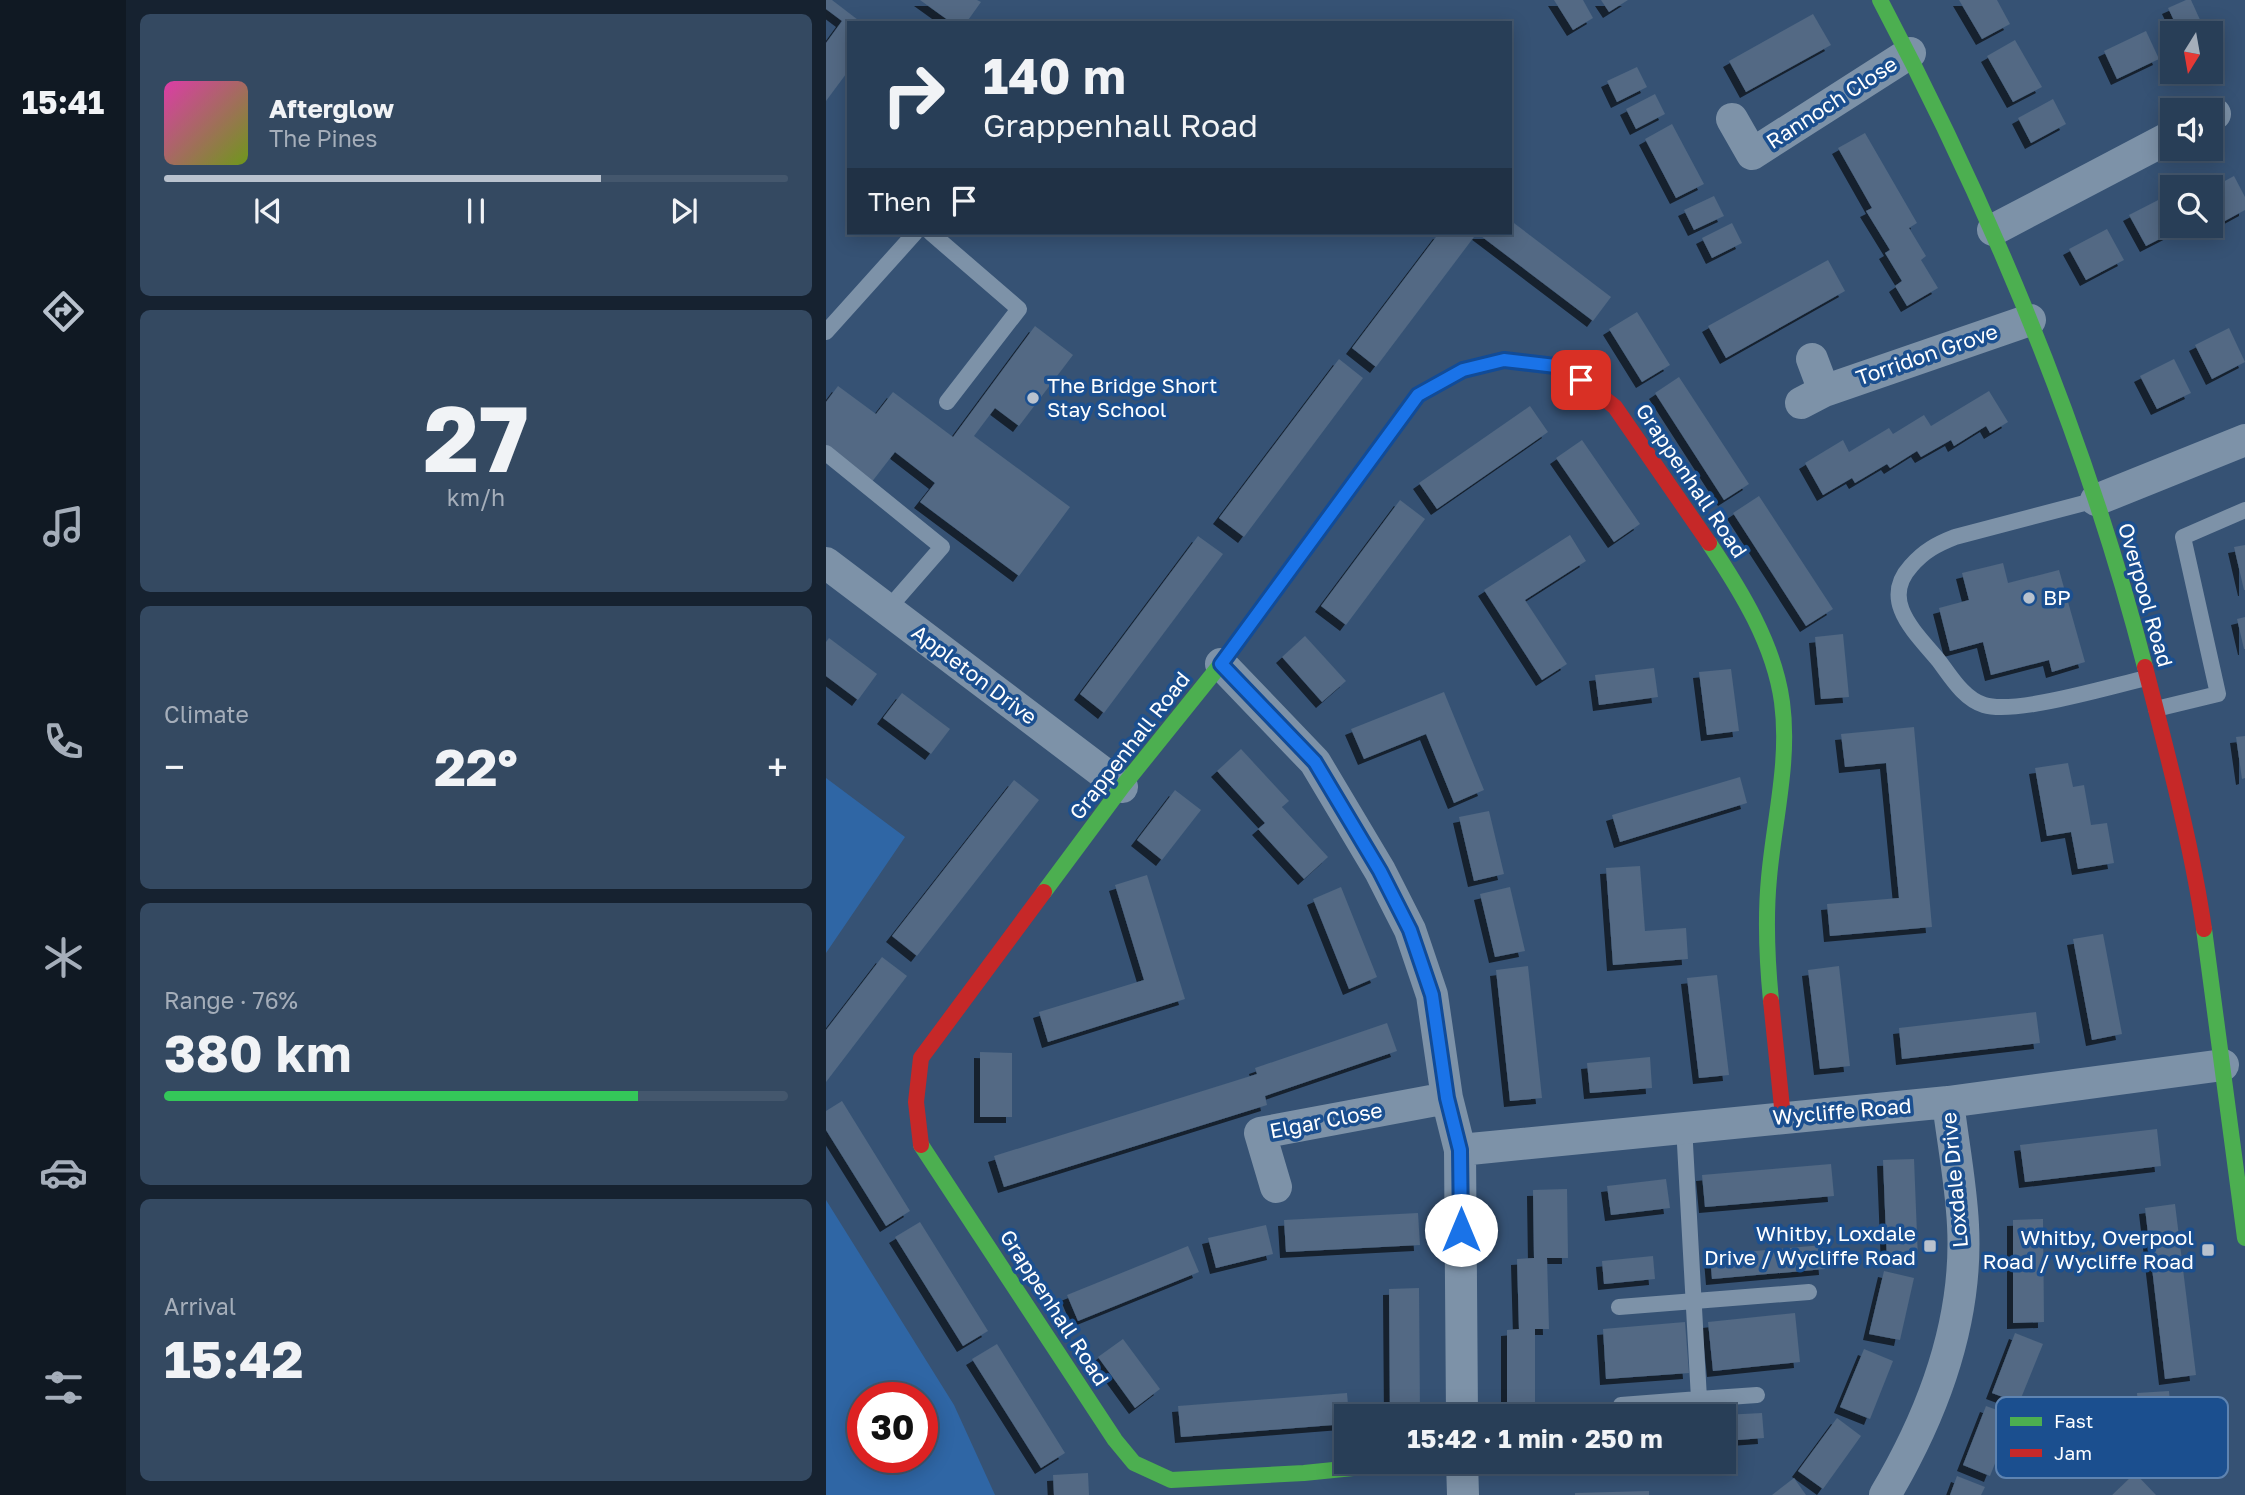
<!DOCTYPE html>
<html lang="en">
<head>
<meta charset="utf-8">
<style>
  :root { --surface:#283e57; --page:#344961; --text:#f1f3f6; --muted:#a5aeba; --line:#44576d; --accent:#b9c2ce }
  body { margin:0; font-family:"Golos Text",sans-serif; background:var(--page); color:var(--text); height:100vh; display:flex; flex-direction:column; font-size:26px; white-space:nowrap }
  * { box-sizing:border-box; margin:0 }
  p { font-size:23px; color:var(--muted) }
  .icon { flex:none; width:38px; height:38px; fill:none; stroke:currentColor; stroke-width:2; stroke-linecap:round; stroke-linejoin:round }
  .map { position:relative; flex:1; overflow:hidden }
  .details { display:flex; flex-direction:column; gap:14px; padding:14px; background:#162230; width:700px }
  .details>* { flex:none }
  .top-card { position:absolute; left:21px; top:21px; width:665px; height:214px; border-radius:0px; box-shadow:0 4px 18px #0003,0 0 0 2px var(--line); background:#283e57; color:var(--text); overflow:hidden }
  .needle { width:46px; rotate:191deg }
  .buttons { position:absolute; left:1334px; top:21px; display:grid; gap:14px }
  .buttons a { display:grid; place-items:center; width:63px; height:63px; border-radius:0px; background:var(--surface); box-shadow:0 4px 18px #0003,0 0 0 2px var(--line); font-size:35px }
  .speed { position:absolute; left:21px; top:1382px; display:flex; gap:14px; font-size:35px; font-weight:700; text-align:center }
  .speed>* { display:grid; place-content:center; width:91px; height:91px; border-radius:50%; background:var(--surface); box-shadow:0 4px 18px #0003,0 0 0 2px var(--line); line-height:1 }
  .speed .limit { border:10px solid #d22; background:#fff; color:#111 }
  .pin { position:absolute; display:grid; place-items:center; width:60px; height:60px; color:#fff; margin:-30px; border-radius:14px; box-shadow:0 4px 10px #0006 }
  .me { position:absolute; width:77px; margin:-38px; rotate:0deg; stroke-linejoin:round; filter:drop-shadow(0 0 5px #0008) }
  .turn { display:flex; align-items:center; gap:24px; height:147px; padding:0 21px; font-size:32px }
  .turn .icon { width:91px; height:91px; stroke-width:2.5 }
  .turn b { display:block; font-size:49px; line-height:60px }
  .then { display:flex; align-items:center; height:66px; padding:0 21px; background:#0003; gap:14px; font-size:26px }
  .big { font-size:52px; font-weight:700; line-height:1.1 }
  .details .card { flex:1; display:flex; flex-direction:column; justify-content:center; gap:10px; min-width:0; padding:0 24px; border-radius:10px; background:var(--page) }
  .details .dial { align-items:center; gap:0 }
  .dial b { font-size:91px; line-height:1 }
  .song { display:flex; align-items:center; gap:21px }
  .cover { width:84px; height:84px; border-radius:10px; background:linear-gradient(135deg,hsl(320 70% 55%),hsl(80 70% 35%)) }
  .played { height:7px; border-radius:4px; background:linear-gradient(90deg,var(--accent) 70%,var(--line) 70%) }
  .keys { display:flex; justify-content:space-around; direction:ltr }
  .heat { display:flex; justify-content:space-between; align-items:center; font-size:38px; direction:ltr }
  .charge { height:10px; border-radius:5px; background:linear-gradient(90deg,#34c759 76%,var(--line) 0) }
  .trip { position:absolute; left:508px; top:1404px; width:402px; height:70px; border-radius:0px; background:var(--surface); box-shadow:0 4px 18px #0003,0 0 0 2px var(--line); font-weight:700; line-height:70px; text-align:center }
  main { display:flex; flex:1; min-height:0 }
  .dock { display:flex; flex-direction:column; width:126px; justify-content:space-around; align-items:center; background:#101923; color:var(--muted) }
  .dock .icon { width:49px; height:49px }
  .dock .selected { color:var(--accent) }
  .dock b { font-size:32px; color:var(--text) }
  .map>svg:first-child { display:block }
</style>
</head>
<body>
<main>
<nav class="dock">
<b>15:41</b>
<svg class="icon selected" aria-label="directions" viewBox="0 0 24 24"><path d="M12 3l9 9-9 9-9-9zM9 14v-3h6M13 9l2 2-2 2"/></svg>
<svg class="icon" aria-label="music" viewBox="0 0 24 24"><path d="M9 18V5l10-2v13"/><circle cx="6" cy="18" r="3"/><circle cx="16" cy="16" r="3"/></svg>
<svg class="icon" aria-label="phone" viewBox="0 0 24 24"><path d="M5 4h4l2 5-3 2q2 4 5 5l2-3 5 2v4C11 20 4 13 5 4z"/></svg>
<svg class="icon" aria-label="climate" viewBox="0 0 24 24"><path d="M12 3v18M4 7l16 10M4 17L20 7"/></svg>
<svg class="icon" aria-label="car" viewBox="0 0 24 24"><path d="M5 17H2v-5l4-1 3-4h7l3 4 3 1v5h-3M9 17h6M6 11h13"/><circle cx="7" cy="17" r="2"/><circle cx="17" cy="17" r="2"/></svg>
<svg class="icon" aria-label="filters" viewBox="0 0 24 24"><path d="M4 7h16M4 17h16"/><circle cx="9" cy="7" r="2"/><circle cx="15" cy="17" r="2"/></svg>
</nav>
<section class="details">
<div class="card">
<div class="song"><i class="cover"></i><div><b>Afterglow</b><p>The Pines</p></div></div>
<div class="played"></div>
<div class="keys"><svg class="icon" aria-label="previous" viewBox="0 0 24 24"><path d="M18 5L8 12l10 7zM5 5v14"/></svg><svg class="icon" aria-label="pause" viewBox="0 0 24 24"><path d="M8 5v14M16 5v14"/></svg><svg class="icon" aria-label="next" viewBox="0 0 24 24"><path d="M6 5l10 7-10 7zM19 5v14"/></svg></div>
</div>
<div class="card dial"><b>27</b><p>km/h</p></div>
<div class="card"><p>Climate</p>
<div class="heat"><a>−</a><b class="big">22°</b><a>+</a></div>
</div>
<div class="card"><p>Range · 76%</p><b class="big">380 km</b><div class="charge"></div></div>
<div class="card"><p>Arrival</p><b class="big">15:42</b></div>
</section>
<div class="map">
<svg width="1419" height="1495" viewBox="0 0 1419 1495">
  <defs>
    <filter id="shadow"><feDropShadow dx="-6" dy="6" stdDeviation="0" flood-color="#0009"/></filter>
  </defs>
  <rect width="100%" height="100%" fill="#365274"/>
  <path fill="#2f66a5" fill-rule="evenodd" d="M0,778L79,837L0,953Z
    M0,1200L128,1405L169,1495H0ZM37,1398H96V1458H37Z"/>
  <path fill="#526984" filter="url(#shadow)" d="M0,0H6L36,23H23V70L0,101V43L16,21L0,9Z
    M94,0H151L155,2L140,23H126Z
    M728,0H757L767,18L747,30Z
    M775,0H802L783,12Z
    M1133,0H1171L1184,24L1156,39Z
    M1360,0H1365L1380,33H1354L1342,8Z
    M987,14L1005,45L920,92L903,61Z
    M1320,31L1333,59L1291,79L1278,51Z
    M1189,40L1216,87L1187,102L1161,56Z
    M811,67L821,87L791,102L781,81Z
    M829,94L839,114L810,129L800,109Z
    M1227,99L1240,124L1205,143L1192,118Z
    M846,124L878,184L850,198L819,139Z
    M1039,133L1091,223L1083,228L1100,256L1095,260L1112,288L1081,306L1069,286L1076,281L1059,253L1064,250L1040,211L1046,208L1012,148Z
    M1408,176L1419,197V210L1386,228L1384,224V189Z
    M1342,195L1346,203V226H1359L1320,246L1303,215Z
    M888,196L898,216L868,230L858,210Z
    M684,220L785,297L767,321L651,233L550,367L526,348L613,233H684Z
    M906,223L916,243L886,258L876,238Z
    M1281,229L1298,260L1260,280L1243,249Z
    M1002,260L1019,291L900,358L882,326Z
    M811,312L844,365L816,382L783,329Z
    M209,326L247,355L193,426L169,408L148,436L244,507L193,576L94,502L109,483L69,452L45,483L0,449V402L12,386L50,414L67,392L127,437Z
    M1403,328L1419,362L1386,379L1369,345Z
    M513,359L537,378L418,537L393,518Z
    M1348,359L1365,393L1331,409L1314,376Z
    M853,377L923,484L898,500L829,393Z
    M1163,391L1182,422L1164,433L1160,426L1128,446L1125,440L1095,457L1091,451L1064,468L1061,464L1029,483L1026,478L997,495L979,463L1017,440L1023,452L1063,428L1067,434L1098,415L1105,426Z
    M704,406L722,432L611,509L593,483Z
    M756,440L814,524L788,542L730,458Z
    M933,496L1007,609L980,626L907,513Z
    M574,500L599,519L520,625L495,606Z
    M744,535L760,561L699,600L741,664L716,680L658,590Z
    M372,536L397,554L278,713L254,694Z
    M1419,545V590H1418L1408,547Z
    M1177,563L1182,583L1233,570L1259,662L1226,672L1223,660L1165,675L1157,642L1124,651L1113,608L1143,600L1136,573Z
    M1419,617V649H1418L1411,619Z
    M1017,634L1023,697L995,699L989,637Z
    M479,636L520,681L496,702L456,657Z
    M3,638L51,674L32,700L0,676V642Z
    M828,668L832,697L773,705L769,675Z
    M905,669L913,731L881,735L873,672Z
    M618,692L658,790L628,803L600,734L538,759L525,729Z
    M76,693L124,729L105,754L57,718Z
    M1088,727L1106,927L1004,936L1001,904L1073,898L1060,763L1019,767L1015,734Z
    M1419,736V778L1416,779L1410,737Z
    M415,749L463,801L456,807L502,857L478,879L432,829L439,823L391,771Z
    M1242,763L1247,787L1258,785L1265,825L1281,823L1288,863L1252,869L1245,832L1221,836L1209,768Z
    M914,777L921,803L794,842L786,815Z
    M188,780L213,800L91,956L66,936Z
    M349,790L375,810L336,860L311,840Z
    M663,811L678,874L648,881L633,817Z
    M814,866L819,931L860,928L862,959L787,965L780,868Z
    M321,875L359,999L222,1042L213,1012L318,980L289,885Z
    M515,887L551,977L523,989L487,899Z
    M684,887L699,951L669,957L654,894Z
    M1277,934L1296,1034L1266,1040L1247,939Z
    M56,957L81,976L0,1082V1030Z
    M702,966L716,1098L684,1101L670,970Z
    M1013,966L1024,1066L994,1069L982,970Z
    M891,975L903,1075L873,1078L861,978Z
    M1210,1012L1214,1043L1076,1059L1073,1028Z
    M561,1023L571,1051L439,1096L441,1105L178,1187L168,1156L431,1074L429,1068Z
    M154,1052L186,1053V1117H154Z
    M824,1057L826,1088L764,1093L761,1063Z
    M16,1101L84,1211L60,1226L0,1130V1111Z
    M1331,1129L1335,1166L1199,1182L1194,1145Z
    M1088,1159L1092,1260L1061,1261L1057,1160Z
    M1005,1164L1008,1196L879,1207L876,1175Z
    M840,1179L844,1208L785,1215L781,1186Z
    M741,1189L742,1258H721L723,1329H709V1416H681V1330L693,1329L691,1259L708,1258L707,1190Z
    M1349,1204L1370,1375L1339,1379L1319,1208Z
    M592,1213L594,1245L460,1252L458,1220Z
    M1217,1219L1218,1322L1187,1323V1220Z
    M94,1222L162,1331L137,1346L69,1237Z
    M440,1225L447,1254L390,1268L382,1238Z
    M997,1245L999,1269L886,1279L884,1255Z
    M362,1246L373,1272L252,1321L241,1295Z
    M827,1256L829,1279L778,1284L776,1261Z
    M1058,1271L1088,1278L1074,1340L1043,1334Z
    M593,1288L594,1416H564L563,1289Z
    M969,1313L974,1362L887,1371L882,1322Z
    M859,1322L863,1373L780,1379L777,1329Z
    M1189,1333L1217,1344L1193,1403L1166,1393Z
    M297,1339L334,1389L309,1408L272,1357Z
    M171,1344L239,1453L215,1468L146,1359Z
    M1038,1349L1067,1361L1044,1419L1014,1407Z
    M1343,1391L1348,1455L1316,1457L1311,1393Z
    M521,1393L523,1416H520V1424L355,1437L352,1406Z
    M1160,1406L1188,1416L1164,1476L1137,1465Z
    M936,1413L938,1438L898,1441V1415Z
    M1011,1418L1035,1436L997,1489L972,1471Z
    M681,1461H709V1468L681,1469Z
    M262,1473L263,1495H228L227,1475Z
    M1309,1473L1330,1495H1286Z
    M1131,1476L1159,1487L1155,1495H1124Z
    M968,1478L980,1495H946Z
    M823,1491V1495H749V1493Z"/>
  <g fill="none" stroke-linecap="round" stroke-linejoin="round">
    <path stroke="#7d92a8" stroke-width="16" d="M105,233L193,309L121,402
      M0,332L89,233
      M0,453L116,547L61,610
      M1270,500L1129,537C1111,544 1098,551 1085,566C1053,601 1090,633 1113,661C1125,677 1138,699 1158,705C1190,715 1285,686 1321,678
      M1330,709L1392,694L1357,537L1419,510
      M858,1126L873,1399L931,1395
      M793,1307L983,1292
      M795,1405L873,1399"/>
    <path stroke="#7d92a8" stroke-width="32" d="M1384,116L1389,114
      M906,119L926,154L1084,53
      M1167,230L1346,136
      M986,359L998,391
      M975,403L998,391L1204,320
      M1270,500L1419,440
      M0,563L296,787
      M395,664L489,762L554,871L584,930L606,995L621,1098L634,1150L636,1416
      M634,1150L1122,1102L1397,1065
      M450,1187L434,1133L621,1098
      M636,1461L637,1495
      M1059,1495C1107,1414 1142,1320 1137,1225C1135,1184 1127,1143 1122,1102"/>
    <path stroke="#4caf50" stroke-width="16" d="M1054,0C1166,212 1259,434 1319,667
      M883,543C915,591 948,644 956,702C964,761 948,820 943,878C939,920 941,960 945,1001
      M218,892L296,787L395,664L568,428
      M1378,929L1419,1238
      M95,1145L289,1440L308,1463L345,1480L478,1473L596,1461"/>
    <path stroke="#c62828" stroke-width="16" d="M568,428L592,395L637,370L678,360L738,367L789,407L883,543
      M1319,667C1341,753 1365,841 1378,929
      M945,1001L957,1117
      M95,1145L90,1102L95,1058L218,892"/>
  </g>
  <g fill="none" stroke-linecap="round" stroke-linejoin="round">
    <g stroke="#114b97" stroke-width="18">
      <path id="route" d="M635,1230L634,1150L621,1098L606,995L584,930L554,871L489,762L395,664L592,395L637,370L678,360L738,367L755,380"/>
    </g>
    <use href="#route" stroke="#1a73e8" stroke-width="12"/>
  </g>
  <g fill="#b9c2ce" stroke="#1b4f8f" stroke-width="2.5">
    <circle cx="207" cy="398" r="7"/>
    <circle cx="1203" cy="598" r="7"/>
    <rect x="1097" y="1239" width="14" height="14" rx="3.5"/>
    <rect x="1375" y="1243" width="14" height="14" rx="3.5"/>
  </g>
  <g text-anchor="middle" stroke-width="7" stroke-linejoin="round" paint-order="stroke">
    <g font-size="21" fill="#fff" stroke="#1b4f8f">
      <text transform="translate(1006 103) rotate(-33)" y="7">Rannoch Close</text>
      <text transform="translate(1101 355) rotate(-19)" y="7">Torridon Grove</text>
      <text transform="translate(865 481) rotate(56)" y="7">Grappenhall Road</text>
      <text transform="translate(1319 595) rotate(74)" y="7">Overpool Road</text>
      <text transform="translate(148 675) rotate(37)" y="7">Appleton Drive</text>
      <text transform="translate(304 746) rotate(-52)" y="7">Grappenhall Road</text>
      <text transform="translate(1016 1112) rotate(-5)" y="7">Wycliffe Road</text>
      <text transform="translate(500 1121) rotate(-11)" y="7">Elgar Close</text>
      <text transform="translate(1129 1180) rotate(-95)" y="7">Loxdale Drive</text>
      <text transform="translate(228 1308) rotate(57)" y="7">Grappenhall Road</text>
    </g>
    <g font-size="21" fill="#fff" stroke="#1b4f8f" text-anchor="start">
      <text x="221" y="393">The Bridge Short<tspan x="221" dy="24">Stay School</tspan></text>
      <text x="1217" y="605">BP</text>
      <text x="1090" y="1241" text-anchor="end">Whitby, Loxdale<tspan x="1090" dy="24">Drive / Wycliffe Road</tspan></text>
      <text x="1368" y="1245" text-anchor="end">Whitby, Overpool<tspan x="1368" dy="24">Road / Wycliffe Road</tspan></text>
    </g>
  </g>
  <rect x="1170" y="1397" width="232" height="81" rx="10" fill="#1b4f8f" stroke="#5f84b1" stroke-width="2"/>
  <rect x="1184" y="1417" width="32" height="9" fill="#4caf50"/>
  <rect x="1184" y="1449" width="32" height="8" fill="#c62828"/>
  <g font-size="19" fill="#fff">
    <text x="1228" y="1428">Fast</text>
    <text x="1228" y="1460">Jam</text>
  </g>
</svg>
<div class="buttons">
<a><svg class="needle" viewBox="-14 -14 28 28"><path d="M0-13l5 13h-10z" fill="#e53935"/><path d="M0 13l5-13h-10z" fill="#a5aeba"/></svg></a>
<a><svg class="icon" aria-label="sound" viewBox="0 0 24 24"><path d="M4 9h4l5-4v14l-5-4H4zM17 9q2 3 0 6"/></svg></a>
<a><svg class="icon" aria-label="search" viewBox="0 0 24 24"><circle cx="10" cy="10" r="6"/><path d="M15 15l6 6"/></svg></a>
</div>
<div class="speed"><div class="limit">30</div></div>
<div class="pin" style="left:755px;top:380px;background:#d93025"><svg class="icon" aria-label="arrive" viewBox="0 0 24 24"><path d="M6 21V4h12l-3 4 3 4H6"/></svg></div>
<svg class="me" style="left:635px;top:1230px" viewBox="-20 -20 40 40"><circle r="19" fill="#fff"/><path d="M0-13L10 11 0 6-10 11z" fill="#1a73e8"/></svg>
<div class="trip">15:42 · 1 min · 250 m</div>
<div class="top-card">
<div class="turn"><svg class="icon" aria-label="right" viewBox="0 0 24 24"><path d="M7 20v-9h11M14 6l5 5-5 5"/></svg><div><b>140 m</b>Grappenhall Road</div></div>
<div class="then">Then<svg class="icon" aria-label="arrive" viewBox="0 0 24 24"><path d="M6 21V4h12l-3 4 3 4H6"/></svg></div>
</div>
</div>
</main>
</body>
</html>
